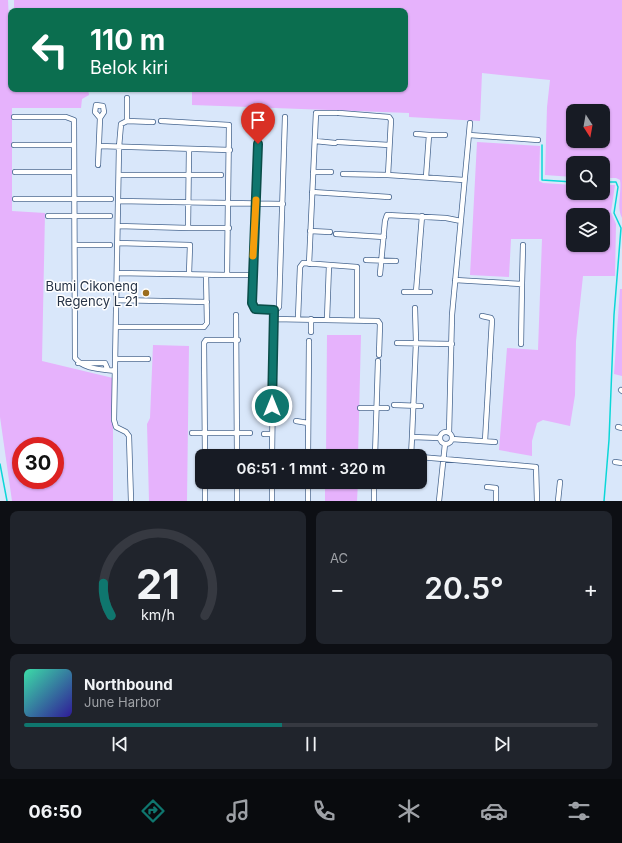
<!DOCTYPE html>
<html lang="id">
<head>
<meta charset="utf-8">
<style>
  :root { --surface:#171b24; --page:#20242c; --text:#f1f3f6; --muted:#9ea1a6; --line:#363941; --accent:#0f766e }
  body { margin:0; font-family:Inter,sans-serif; background:var(--page); color:var(--text); height:100vh; display:flex; flex-direction:column; font-size:15px; white-space:nowrap }
  * { box-sizing:border-box; margin:0 }
  p { font-size:13px; color:var(--muted) }
  .icon { flex:none; width:22px; height:22px; fill:none; stroke:currentColor; stroke-width:2; stroke-linecap:round; stroke-linejoin:round }
  .map { position:relative; height:501px; overflow:hidden }
  .panel { display:flex; flex-direction:column; gap:10px; padding:10px; background:#0d0f14; flex:1 }
  .panel>* { flex:none }
  .banner { position:absolute; left:8px; top:8px; width:400px; height:84px; border-radius:8px; box-shadow:0 1px 3px #0004; background:#0b6e4f; color:#fff; overflow:hidden }
  .needle { width:26px; rotate:169deg }
  .tools { position:absolute; left:566px; top:104px; display:grid; gap:8px }
  .tools a { display:grid; place-items:center; width:44px; height:44px; border-radius:8px; background:var(--surface); box-shadow:0 1px 3px #0004; font-size:20px }
  .speed { position:absolute; left:12px; top:437px; display:flex; gap:8px; font-size:20px; font-weight:700; text-align:center }
  .speed>* { display:grid; place-content:center; width:52px; height:52px; border-radius:50%; background:var(--surface); box-shadow:0 1px 3px #0004; line-height:1 }
  .speed .limit { border:6px solid #d22; background:#fff; color:#111 }
  .pin { position:absolute; display:grid; place-items:center; width:34px; height:34px; color:#fff; margin:-41px -17px; border-radius:50% 50% 50% 0; rotate:-45deg; box-shadow:0 0 4px #0007 }
  .pin .icon { rotate:45deg }
  .me { position:absolute; width:44px; margin:-22px; rotate:0deg; stroke-linejoin:round; filter:drop-shadow(0 0 3px #0008) }
  .turn { display:flex; align-items:center; gap:14px; height:84px; padding:0 16px; font-size:18px }
  .turn .icon { width:52px; height:52px; stroke-width:2.5 }
  .turn b { display:block; font-size:28px; line-height:34px }
  .big { font-size:30px; font-weight:600; line-height:1.1 }
  .panel .card { flex:1; display:flex; flex-direction:column; justify-content:center; gap:6px; min-width:0; padding:0 14px; border-radius:8px; background:var(--page) }
  .panel .dial { align-items:center; gap:0 }
  .dial svg { height:104px; overflow:visible; fill:none; stroke:var(--line); stroke-width:7; stroke-linecap:round; text-anchor:middle }
  .dial text { fill:var(--text); stroke:none }
  .song { display:flex; align-items:center; gap:12px }
  .cover { width:48px; height:48px; border-radius:6px; background:linear-gradient(135deg,hsl(160 70% 55%),hsl(250 70% 35%)) }
  .played { height:4px; border-radius:2px; background:linear-gradient(90deg,var(--accent) 45%,var(--line) 45%) }
  .keys { display:flex; justify-content:space-around; direction:ltr }
  .heat { display:flex; justify-content:space-between; align-items:center; font-size:22px; direction:ltr }
  .panel .tiles { flex:1; display:grid; gap:10px; grid-template-columns:1fr 1fr }
  .card:last-child { grid-column:span 2 }
  .trip { position:absolute; left:195px; top:449px; width:232px; height:40px; border-radius:8px; background:var(--surface); box-shadow:0 1px 3px #0004; font-weight:600; line-height:40px; text-align:center }
  .dock { display:flex; height:64px; justify-content:space-around; align-items:center; background:#090b0e; color:var(--muted) }
  .dock .icon { width:28px; height:28px }
  .dock .current { color:var(--accent) }
  .dock b { font-size:18px; color:var(--text) }
  .map>svg:first-child { display:block }
</style>
</head>
<body>
<div class="map">
<svg width="622" height="501" viewBox="0 0 622 501">
  <rect width="100%" height="100%" fill="#d9e7fa"/>
  <path fill="#e6b2fc" fill-rule="evenodd" d="M0,0H8L9,22H11V89H88L89,95L82,99L81,108H12V211L45,213L42,361L113,378V501H12L0,417ZM21,446H55V480H21Z
    M14,0H622V218C616,207 622,192 620,180L616,178H603V163H573V177L545,175L547,107L550,80L482,73L480,121L409,117V113L192,105V89H405V11H14ZM573,111H603V141H573Z
    M477,142L540,146L539,181L543,183L573,185V193H603V185H615L611,212L616,224L615,276H583L576,341L575,395L570,426L543,420L537,423L532,441V456L499,450L507,348L538,350L542,239H511L509,277L470,275ZM573,215H603V245H573Z
    M620,289H622V376L614,374Z
    M327,335H361L358,456H326Z
    M153,345L189,346L187,501H149L147,424L150,418Z
    M325,482H358L357,501H325Z"/>
  <g fill="none" stroke-linecap="round" stroke-linejoin="round">
    <path stroke="#0bd7d8" stroke-width="1.5" d="M542,145V180L573,182
      M603,182H616L618,187L614,213L621,228L614,315L609,440L604,501
      M0,464L7,501"/>
    <g stroke="#47668f" stroke-width="6">
      <path id="minor" d="M127,98V121L153,122
        M339,113L389,117L391,120L388,175L464,180
        M258,114L251,303L255,309L276,310L279,307L285,117
        M14,117H66L74,120L75,358C84,370 102,369 115,371
        M127,121L121,124L119,147L114,420L116,427L126,432L129,436L131,501
        M161,121L229,125L227,275H252
        M416,134L429,135
        M469,135L538,140
        M315,141L335,143
        M338,142L389,145
        M14,145H74
        M99,146L230,150
        M98,165L100,118L104,112L103,106L96,105L95,112L100,118
        M15,172H74
        M313,172H331
        M343,174L388,175
        M119,175H221
        M426,177L429,135H445
        M312,192L389,197
        M15,199H111
        M118,201L283,204
        M48,216H110
        M118,226L188,228L189,149
        M188,228H229
        M310,231L330,232
        M336,234L384,237
        M118,243L190,245L189,274
        M75,245H110
        M366,260L396,261
        M309,264L316,113H337
        M117,273L227,275
        M380,274L385,221L387,215L446,218L461,221
        M455,280L522,284L521,344
        M522,284L523,245
        M404,292H430
        M416,292L422,216
        M116,300L207,302
        M415,308L416,342L412,437L440,438
        M236,315L237,456
        M482,316L491,318L492,320L485,441
        M298,318L300,267L303,263L357,267V320
        M273,319L378,321L380,324L379,355
        M327,319L329,265
        M116,327H204L207,323L206,275
        M311,332V319
        M397,343L452,344
        M115,359H148
        M78,363H105L108,370
        M621,390L622,391
        M394,405L421,406
        M360,408H387
        M296,421L308,423
        M618,427L622,428
        M440 438a6 6 0 1 1 12 0a6 6 0 1 1-12 0Z
        M192,433H250
        M449,433L452,315L470,123
        M264,434H272
        M452,439L495,442
        M359,455H375
        M394,455L403,456
        M205,456L204,343L206,340H238
        M272,456L274,310
        M308,456L309,341
        M375,456L378,361
        M411,456L412,437
        M420,457L536,467L537,501
        M615,462L622,463
        M205,482V501
        M272,482V501
        M487,487L496,488V501
        M237,501V482
        M308,501V482
        M374,501V482
        M439,501L445,444
        M558,501L560,482"/>
    </g>
    <use href="#minor" stroke="#fff" stroke-width="4.5"/>
  </g>
  <g fill="none" stroke-linecap="round" stroke-linejoin="round">
    <g stroke="#0a4d48" stroke-width="10">
      <path id="route" d="M258,144L252,303L255,309L274,310L272,406"/>
    </g>
    <use href="#route" stroke="#0f766e" stroke-width="7"/>
    <path stroke="#f59e0b" stroke-width="7" d="M253,256L256,200"/>
  </g>
  <circle fill="#9b6d1e" stroke="#fff" stroke-width="1.5" cx="146" cy="293" r="4"/>
  <g text-anchor="middle" stroke-width="3" stroke-linejoin="round" paint-order="stroke">
    <g font-size="13" fill="#273447" stroke="#fff" text-anchor="end">
      <text x="138" y="291">Bumi Cikoneng<tspan x="138" dy="15">Regency L 21</tspan></text>
    </g>
  </g>
</svg>
<div class="tools">
<a><svg class="needle" viewBox="-14 -14 28 28"><path d="M0-13l5 13h-10z" fill="#e53935"/><path d="M0 13l5-13h-10z" fill="#9ea1a6"/></svg></a>
<a><svg class="icon" aria-label="search" viewBox="0 0 24 24"><circle cx="10" cy="10" r="6"/><path d="M15 15l6 6"/></svg></a>
<a><svg class="icon" aria-label="layers" viewBox="0 0 24 24"><path d="M12 4l9 5-9 5-9-5zM3 14l9 5 9-5"/></svg></a>
</div>
<div class="speed"><div class="limit">30</div></div>
<div class="pin" style="left:258px;top:144px;background:#d93025"><svg class="icon" aria-label="arrive" viewBox="0 0 24 24"><path d="M6 21V4h12l-3 4 3 4H6"/></svg></div>
<svg class="me" style="left:272px;top:406px" viewBox="-20 -20 40 40"><circle r="17" fill="#0f766e" stroke="#fff" stroke-width="3"/><path d="M0-11L8 9 0 5-8 9z" fill="#fff"/></svg>
<div class="trip">06:51 · 1 mnt · 320 m</div>
<div class="banner">
<div class="turn"><svg class="icon" aria-label="left" viewBox="0 0 24 24"><path d="M17 20v-9H6M10 6l-5 5 5 5"/></svg><div><b>110 m</b>Belok kiri</div></div>
</div>
</div>
<section class="panel">
<div class="tiles">
<div class="card dial"><svg viewBox="0 0 100 80">
<path d="M14 69A42 42 0 1 1 86 69"/>
<path d="M14 69A42 42 0 0 1 8 44" stroke="#0f766e"/>
<text x="50" y="56" font-size="32" font-weight="700">21</text>
<text x="50" y="72" font-size="11">km/h</text>
</svg></div>
<div class="card"><p>AC</p>
<div class="heat"><a>−</a><b class="big">20.5°</b><a>+</a></div>
</div>
<div class="card">
<div class="song"><i class="cover"></i><div><b>Northbound</b><p>June Harbor</p></div></div>
<div class="played"></div>
<div class="keys"><svg class="icon" aria-label="previous" viewBox="0 0 24 24"><path d="M18 5L8 12l10 7zM5 5v14"/></svg><svg class="icon" aria-label="pause" viewBox="0 0 24 24"><path d="M8 5v14M16 5v14"/></svg><svg class="icon" aria-label="next" viewBox="0 0 24 24"><path d="M6 5l10 7-10 7zM19 5v14"/></svg></div>
</div>
</div>
</section>
<nav class="dock">
<b>06:50</b>
<svg class="icon current" aria-label="directions" viewBox="0 0 24 24"><path d="M12 3l9 9-9 9-9-9zM9 14v-3h6M13 9l2 2-2 2"/></svg>
<svg class="icon" aria-label="music" viewBox="0 0 24 24"><path d="M9 18V5l10-2v13"/><circle cx="6" cy="18" r="3"/><circle cx="16" cy="16" r="3"/></svg>
<svg class="icon" aria-label="phone" viewBox="0 0 24 24"><path d="M5 4h4l2 5-3 2q2 4 5 5l2-3 5 2v4C11 20 4 13 5 4z"/></svg>
<svg class="icon" aria-label="climate" viewBox="0 0 24 24"><path d="M12 3v18M4 7l16 10M4 17L20 7"/></svg>
<svg class="icon" aria-label="car" viewBox="0 0 24 24"><path d="M5 17H2v-5l4-1 3-4h7l3 4 3 1v5h-3M9 17h6M6 11h13"/><circle cx="7" cy="17" r="2"/><circle cx="17" cy="17" r="2"/></svg>
<svg class="icon" aria-label="filters" viewBox="0 0 24 24"><path d="M4 7h16M4 17h16"/><circle cx="9" cy="7" r="2"/><circle cx="15" cy="17" r="2"/></svg>
</nav>
</body>
</html>
